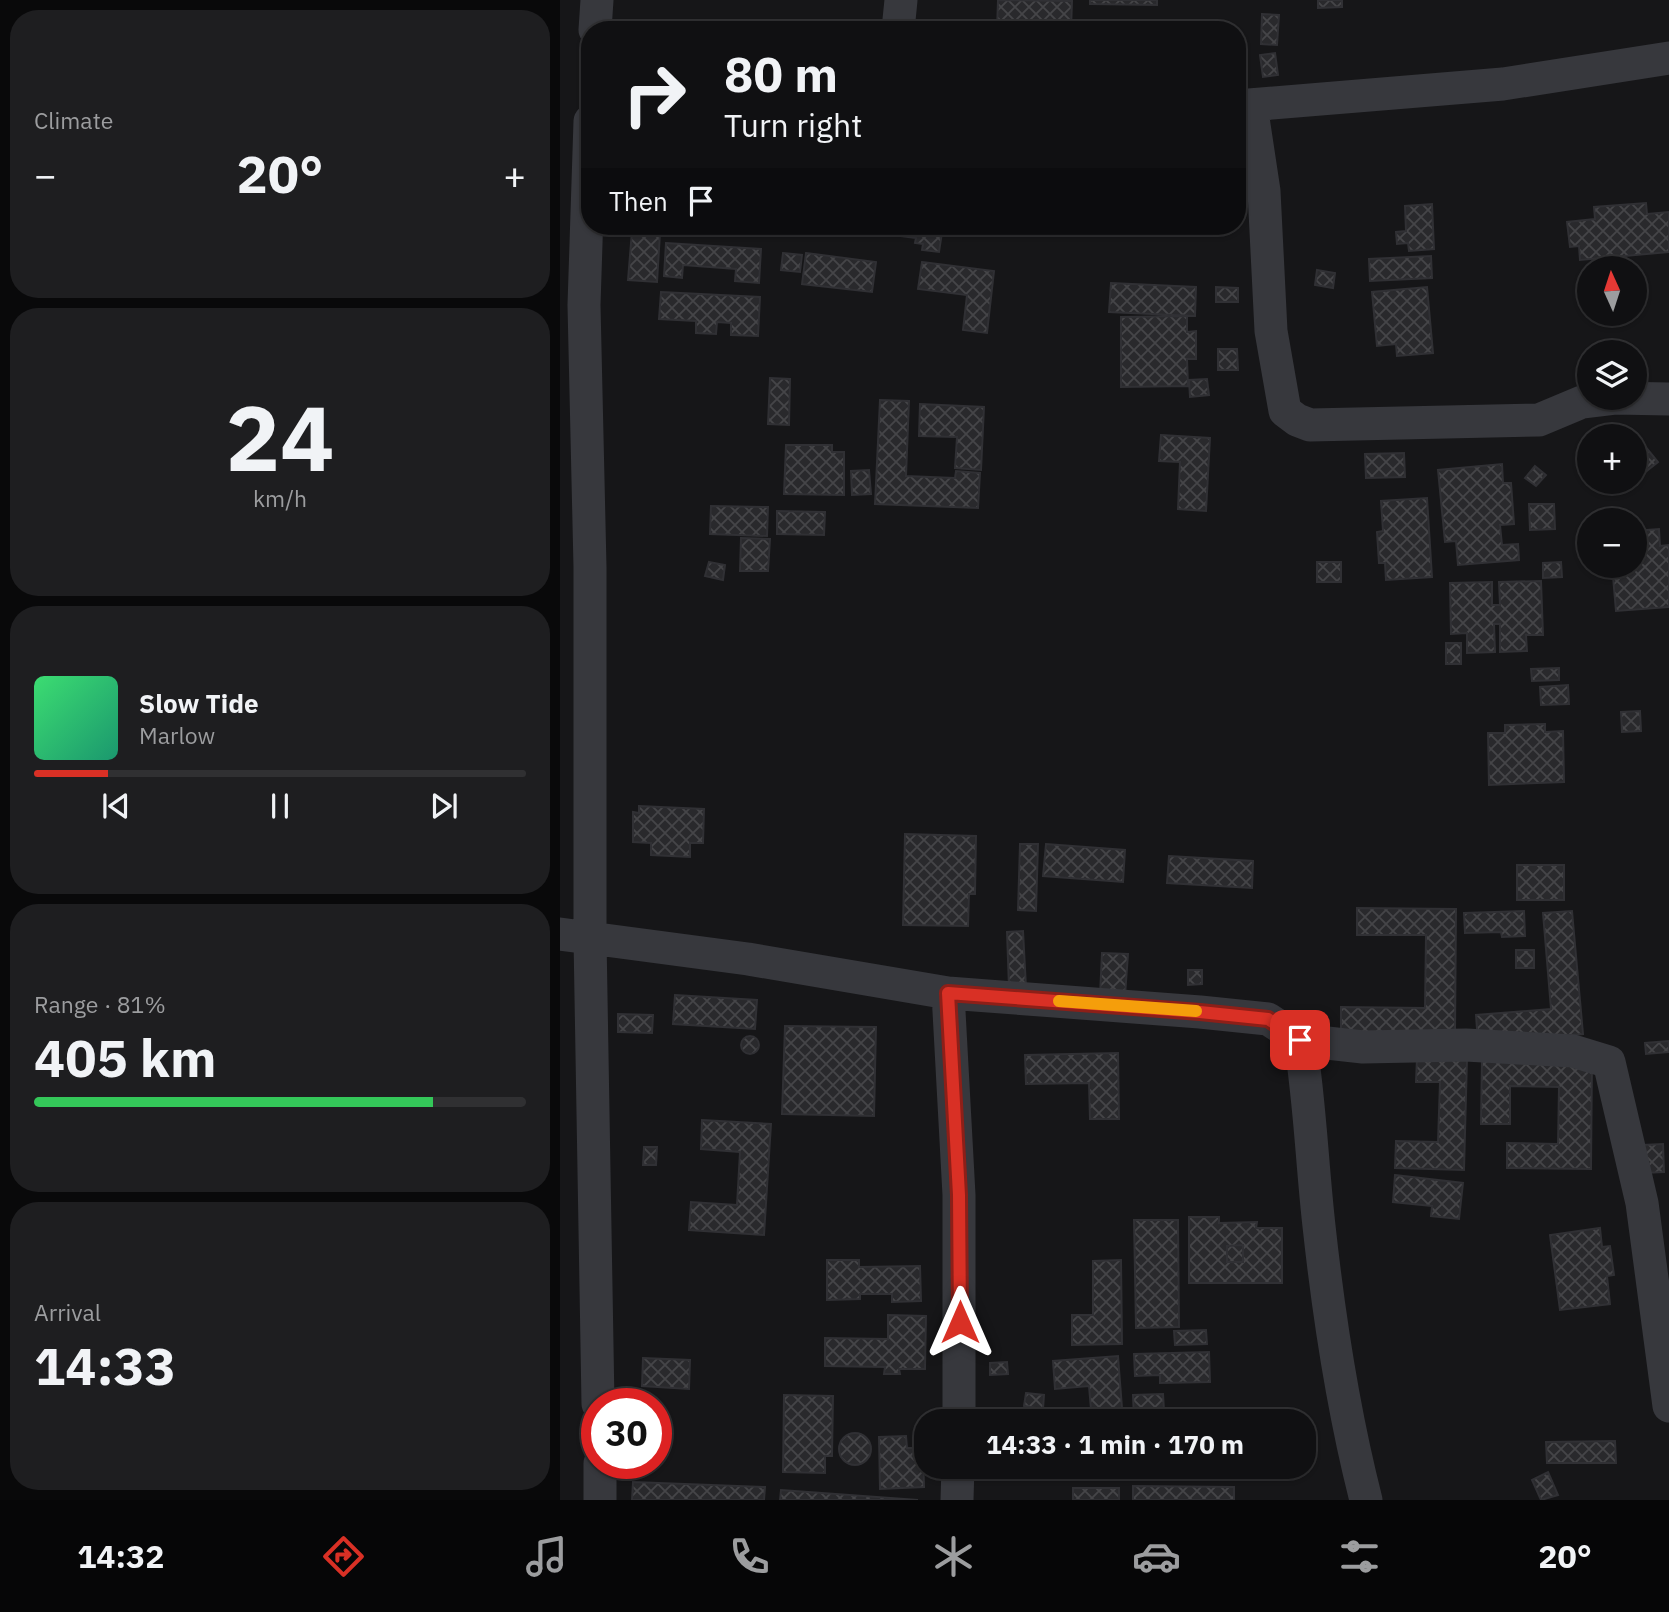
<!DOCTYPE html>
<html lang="en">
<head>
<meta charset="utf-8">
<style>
  :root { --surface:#101012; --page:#1e1e20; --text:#f1f3f6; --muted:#9c9d9f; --line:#303032; --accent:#d93025 }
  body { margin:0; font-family:"IBM Plex Sans",sans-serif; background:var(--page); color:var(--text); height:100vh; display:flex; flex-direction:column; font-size:26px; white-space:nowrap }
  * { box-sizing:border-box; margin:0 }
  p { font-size:23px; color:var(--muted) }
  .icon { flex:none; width:38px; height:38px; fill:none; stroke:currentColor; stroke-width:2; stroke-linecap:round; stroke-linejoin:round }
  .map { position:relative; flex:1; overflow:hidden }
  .side { display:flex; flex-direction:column; gap:10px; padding:10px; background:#09090a; width:560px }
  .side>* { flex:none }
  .banner { position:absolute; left:21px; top:21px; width:665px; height:214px; border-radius:28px; box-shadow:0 2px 5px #0004,0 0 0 2px var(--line); background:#101012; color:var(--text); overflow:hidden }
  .needle { width:46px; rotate:357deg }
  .tools { position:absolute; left:1017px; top:256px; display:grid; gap:14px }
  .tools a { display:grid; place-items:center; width:70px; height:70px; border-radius:50%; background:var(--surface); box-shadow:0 2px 5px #0004,0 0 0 2px var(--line); font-size:35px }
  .speed { position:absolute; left:21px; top:1388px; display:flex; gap:14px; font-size:35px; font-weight:700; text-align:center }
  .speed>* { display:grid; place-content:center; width:91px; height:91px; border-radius:50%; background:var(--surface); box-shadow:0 2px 5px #0004,0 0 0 2px var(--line); line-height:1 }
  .speed .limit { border:10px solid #d22; background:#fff; color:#111 }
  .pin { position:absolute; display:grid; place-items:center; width:60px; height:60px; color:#fff; margin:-30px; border-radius:14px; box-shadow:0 4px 10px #0006 }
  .me { position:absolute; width:77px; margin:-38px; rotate:0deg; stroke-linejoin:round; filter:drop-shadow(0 0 5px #0008) }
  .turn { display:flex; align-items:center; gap:24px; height:147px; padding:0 28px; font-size:32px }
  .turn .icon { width:91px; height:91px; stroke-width:2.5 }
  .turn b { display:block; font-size:49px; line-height:60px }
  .then { display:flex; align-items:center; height:66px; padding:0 28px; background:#0003; gap:14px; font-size:26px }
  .big { font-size:52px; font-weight:700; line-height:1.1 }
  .side .tile { flex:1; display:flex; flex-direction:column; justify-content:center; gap:10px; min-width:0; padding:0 24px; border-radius:28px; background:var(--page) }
  .side .dial { align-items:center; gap:0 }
  .dial b { font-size:91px; line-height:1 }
  .song { display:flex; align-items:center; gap:21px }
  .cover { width:84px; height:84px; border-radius:10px; background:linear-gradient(135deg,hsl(140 70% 55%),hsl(160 70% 35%)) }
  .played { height:7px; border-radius:4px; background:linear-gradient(90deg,var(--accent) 15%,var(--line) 15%) }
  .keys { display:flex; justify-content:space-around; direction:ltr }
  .heat { display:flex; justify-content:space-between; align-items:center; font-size:38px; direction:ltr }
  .charge { height:10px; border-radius:5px; background:linear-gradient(90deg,#34c759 81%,var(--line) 0) }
  .trip { position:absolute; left:354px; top:1409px; width:402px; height:70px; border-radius:28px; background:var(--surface); box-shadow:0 2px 5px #0004,0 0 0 2px var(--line); font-weight:700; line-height:70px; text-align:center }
  .menu { display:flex; height:112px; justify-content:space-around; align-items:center; background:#060607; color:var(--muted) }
  .menu .icon { width:49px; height:49px }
  .menu .on { color:var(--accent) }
  .menu b { font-size:32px; color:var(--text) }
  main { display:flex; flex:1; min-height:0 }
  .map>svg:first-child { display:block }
</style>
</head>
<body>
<main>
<section class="side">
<div class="tile"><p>Climate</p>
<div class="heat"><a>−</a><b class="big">20°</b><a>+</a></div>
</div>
<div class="tile dial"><b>24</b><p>km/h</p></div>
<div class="tile">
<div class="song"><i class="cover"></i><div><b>Slow Tide</b><p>Marlow</p></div></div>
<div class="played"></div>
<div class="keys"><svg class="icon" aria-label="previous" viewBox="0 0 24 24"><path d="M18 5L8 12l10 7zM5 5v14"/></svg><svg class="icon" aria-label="pause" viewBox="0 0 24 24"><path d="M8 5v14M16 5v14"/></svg><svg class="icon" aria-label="next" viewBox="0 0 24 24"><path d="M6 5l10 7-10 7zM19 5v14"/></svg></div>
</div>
<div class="tile"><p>Range · 81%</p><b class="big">405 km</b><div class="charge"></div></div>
<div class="tile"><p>Arrival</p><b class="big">14:33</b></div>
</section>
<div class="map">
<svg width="1109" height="1500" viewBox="0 0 1109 1500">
  <defs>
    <pattern id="building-cross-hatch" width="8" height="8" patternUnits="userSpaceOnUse" patternTransform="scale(1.75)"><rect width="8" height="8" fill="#29292c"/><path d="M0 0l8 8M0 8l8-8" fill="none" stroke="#454548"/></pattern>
  </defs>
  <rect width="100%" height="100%" fill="#161618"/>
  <path fill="url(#building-cross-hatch)" stroke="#303034" stroke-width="2" fill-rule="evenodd" d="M438,0L512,1L511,30H437Z
    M530,0H597V5L530,4Z
    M758,0H782V7L758,8Z
    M702,14L719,15L717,45L701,44Z
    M715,53L718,75L703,77L700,55Z
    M1086,203L1087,214L1109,212V252L1020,260L1019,246L1010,247L1007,222L1035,219L1034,207Z
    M872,204L874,249L849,251L848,243L837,244L836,232L846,231L845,206Z
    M333,226H383L379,252L362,250L363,244L355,243L356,238L332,235Z
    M72,231L100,233L97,282L68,280Z
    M106,243L201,249L199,283L175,281L176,269L123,265L122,278L104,276Z
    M223,253L242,255L240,272L221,270Z
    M246,253L316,262L312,292L242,284Z
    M871,256L872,278L810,281L809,259Z
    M362,262L434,271L427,333L403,330L407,295L358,289Z
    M757,270L775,273L773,288L755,285Z
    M551,283L636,287L635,316L549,312Z
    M656,287L678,288V302H656Z
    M867,287L873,353L837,356L836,344L817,346L812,292Z
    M101,292L200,297L198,336L171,335V323L157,322L156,334L136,333V321L99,319Z
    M627,316V332L636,331V359H627L628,386L561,387V317Z
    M658,349H677L678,370H658Z
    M210,378L230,379L229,425L208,424Z
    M647,379L649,395L630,397L629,380Z
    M320,400L349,401L346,476L395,478L396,471L420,473L418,508L315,504Z
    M360,404L424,407L421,470L395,468L397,437L359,436Z
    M601,435L650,438L646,511L618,509L620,462L599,461Z
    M226,445H272V452H284V495L224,494Z
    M1084,445L1098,462L1074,481V452Z
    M844,453L845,477L806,478L805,454Z
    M942,464L943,483H951L954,524L940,525L942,545L958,544L959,560L898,565L896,541L885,542L878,470Z
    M975,466L986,475L976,486L965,478Z
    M309,470L311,494L292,495L291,471Z
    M867,498L872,577L826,580L825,563H819L817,532L823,531L821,501Z
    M969,504H994L995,529L970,530Z
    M151,506L208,507L207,536L150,534Z
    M217,511L265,512L264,535L217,534Z
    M1099,529L1100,546L1109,545V607L1056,611L1052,565H1074V531Z
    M181,538L210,539L208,571H180Z
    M149,562L165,565L163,580L145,576Z
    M757,562H781V582H757Z
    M1001,562L1002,577L983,578V563Z
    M981,581L983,635H966L967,651L940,652V624H934L935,652L907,653V633L891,634L890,583L932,582V605H940L939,582Z
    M886,643H901V664H886Z
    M999,668V680L972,681L971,669Z
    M1008,685L1009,704L981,705L980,687Z
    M1080,711L1081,731L1062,732L1061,712Z
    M985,724V732L1003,731L1004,782L929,785L928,733H945V725Z
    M79,806L144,809L143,843H130V857L91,855V843L73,842V812L79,813Z
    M345,834L416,836L415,894H409L408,926L343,925Z
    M460,844H478L476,911L458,910Z
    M486,844L565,850L563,882L483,876Z
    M609,856L693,861L692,888L607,883Z
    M957,865H1004V900H957Z
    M797,908L896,909L895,1035L781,1034V1007L865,1008L866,935H797Z
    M964,911L965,936L942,937L941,932L905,933L904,913Z
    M1012,911L1023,1034L918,1043L916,1015L991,1009L983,913Z
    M463,931L466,987L449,988L447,932Z
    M956,950H974V968H956Z
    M542,953L568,954L565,996L540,995Z
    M628,970H642V984L628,985Z
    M115,995L197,1000L195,1029L113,1024Z
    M58,1014L93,1015L92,1033L58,1032Z
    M225,1026L316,1027L314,1116L222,1114Z
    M181 1045a9 9 0 1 1 18 0a9 9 0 1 1-18 0Z
    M1109,1041V1052L1086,1054L1085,1043Z
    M558,1053L559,1119H530L529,1083L466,1084L465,1055Z
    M857,1058L907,1059L904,1170L835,1168L836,1141L878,1142L880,1082H856Z
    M922,1058L1032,1060L1031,1169L947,1168V1143L998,1144L999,1087L950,1086V1124H921Z
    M142,1120L211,1124L204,1235L129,1230L131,1202L177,1205L180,1152L141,1149Z
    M1103,1144L1104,1172L1083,1173L1082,1145Z
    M84,1147H97L96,1165H83Z
    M835,1175L903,1183L899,1219L871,1216L872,1206L833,1202Z
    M629,1217H659V1223L697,1222L696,1228H722V1283H629ZM683,1245V1262H667V1246Z
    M574,1220H618L619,1327L576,1328Z
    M1040,1228L1042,1247L1050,1246L1054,1275L1047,1276L1050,1304L1000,1310L990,1235Z
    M683,1245V1262H667V1246Z
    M267,1260H299V1267L360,1266L361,1301L332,1302V1294H300V1299L267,1300Z
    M561,1260L562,1344L512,1345V1315H533V1261Z
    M328,1315L366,1316L365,1369H339L340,1374H324L325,1367L265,1366V1338L328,1339Z
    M646,1330L647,1344L615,1345L614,1331Z
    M649,1352L650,1382L600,1383V1375L575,1376L574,1354Z
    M558,1356L563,1421H532L529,1386L495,1389L493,1361Z
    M83,1358L130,1360L129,1389L82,1386Z
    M447,1362L448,1374L430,1375V1363Z
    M466,1393L484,1395L483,1409L464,1406Z
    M603,1394L604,1410H611L612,1421H574L573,1395Z
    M224,1395L273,1396L272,1456H265V1473L223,1472Z
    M279 1449a16 16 0 1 1 32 0a16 16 0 1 1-32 0Z
    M346,1436L347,1448H363L364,1487L320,1489L319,1437Z
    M1055,1441L1056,1463H987L986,1442Z
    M513,1466H567V1469L514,1474Z
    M988,1472L998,1495L981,1500L972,1480Z
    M73,1482L205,1487L204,1500H72Z
    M573,1486L674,1487V1500H573Z
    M513,1488H559V1500H513Z
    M221,1490L358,1500H220Z"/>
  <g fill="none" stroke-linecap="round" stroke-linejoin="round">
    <path stroke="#37383d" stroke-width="33" d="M35,30L37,0
      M338,30L341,0
      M691,105L704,191L711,331L725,411L737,420L750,425L979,420L1022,402L1055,398L1109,399
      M677,106L943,84L1109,58
      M0,934L30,938V567L24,305L30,121
      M388,993L399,1195V1421
      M740,1040C750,1102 752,1164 759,1226C769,1318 783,1410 806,1500
      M38,1404L30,938L188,959L388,993L640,1012L708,1019L740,1040L803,1047L906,1045L1013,1051L1049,1062L1082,1203L1109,1406
      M40,1463V1500
      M397,1500L398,1466"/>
  </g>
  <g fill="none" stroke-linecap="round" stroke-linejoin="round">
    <g stroke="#8d1f18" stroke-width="18">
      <path id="route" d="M400,1322L399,1195L388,993L640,1012L708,1019L740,1040"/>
    </g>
    <use href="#route" stroke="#d93025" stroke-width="12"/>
    <path stroke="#f59e0b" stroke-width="12" d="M499,1001L636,1011"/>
  </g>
</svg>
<div class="tools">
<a><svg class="needle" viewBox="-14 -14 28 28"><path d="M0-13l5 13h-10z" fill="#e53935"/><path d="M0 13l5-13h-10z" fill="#9c9d9f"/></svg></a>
<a><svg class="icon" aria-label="layers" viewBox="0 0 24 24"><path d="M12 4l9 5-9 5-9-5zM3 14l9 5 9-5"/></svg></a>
<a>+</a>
<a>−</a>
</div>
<div class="speed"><div class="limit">30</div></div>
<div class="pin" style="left:740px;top:1040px;background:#d93025"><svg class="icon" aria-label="arrive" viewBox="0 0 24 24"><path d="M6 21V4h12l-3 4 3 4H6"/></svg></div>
<svg class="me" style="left:400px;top:1322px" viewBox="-20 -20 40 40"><path d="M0-17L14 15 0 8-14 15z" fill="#d93025" stroke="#fff" stroke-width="4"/></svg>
<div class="trip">14:33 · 1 min · 170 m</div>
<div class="banner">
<div class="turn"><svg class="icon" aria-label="right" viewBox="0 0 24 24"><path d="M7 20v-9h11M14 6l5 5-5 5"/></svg><div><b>80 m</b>Turn right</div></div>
<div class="then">Then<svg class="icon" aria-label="arrive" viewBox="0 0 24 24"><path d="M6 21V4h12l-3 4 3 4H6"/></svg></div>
</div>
</div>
</main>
<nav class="menu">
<b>14:32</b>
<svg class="icon on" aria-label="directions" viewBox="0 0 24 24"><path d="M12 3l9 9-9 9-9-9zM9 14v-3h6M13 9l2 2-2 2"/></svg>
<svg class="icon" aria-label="music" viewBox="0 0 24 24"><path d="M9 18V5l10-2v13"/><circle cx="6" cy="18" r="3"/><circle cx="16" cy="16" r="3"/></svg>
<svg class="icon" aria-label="phone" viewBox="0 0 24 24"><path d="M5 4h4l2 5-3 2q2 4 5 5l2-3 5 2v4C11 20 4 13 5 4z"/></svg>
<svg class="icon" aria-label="climate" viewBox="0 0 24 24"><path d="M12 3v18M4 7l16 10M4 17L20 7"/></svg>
<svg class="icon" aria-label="car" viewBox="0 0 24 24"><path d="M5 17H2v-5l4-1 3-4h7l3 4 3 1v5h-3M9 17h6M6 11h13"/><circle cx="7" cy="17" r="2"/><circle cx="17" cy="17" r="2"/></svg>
<svg class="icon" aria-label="filters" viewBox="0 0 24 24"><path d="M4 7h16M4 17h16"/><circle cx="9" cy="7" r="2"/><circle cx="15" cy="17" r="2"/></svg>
<b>20°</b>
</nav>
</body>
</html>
